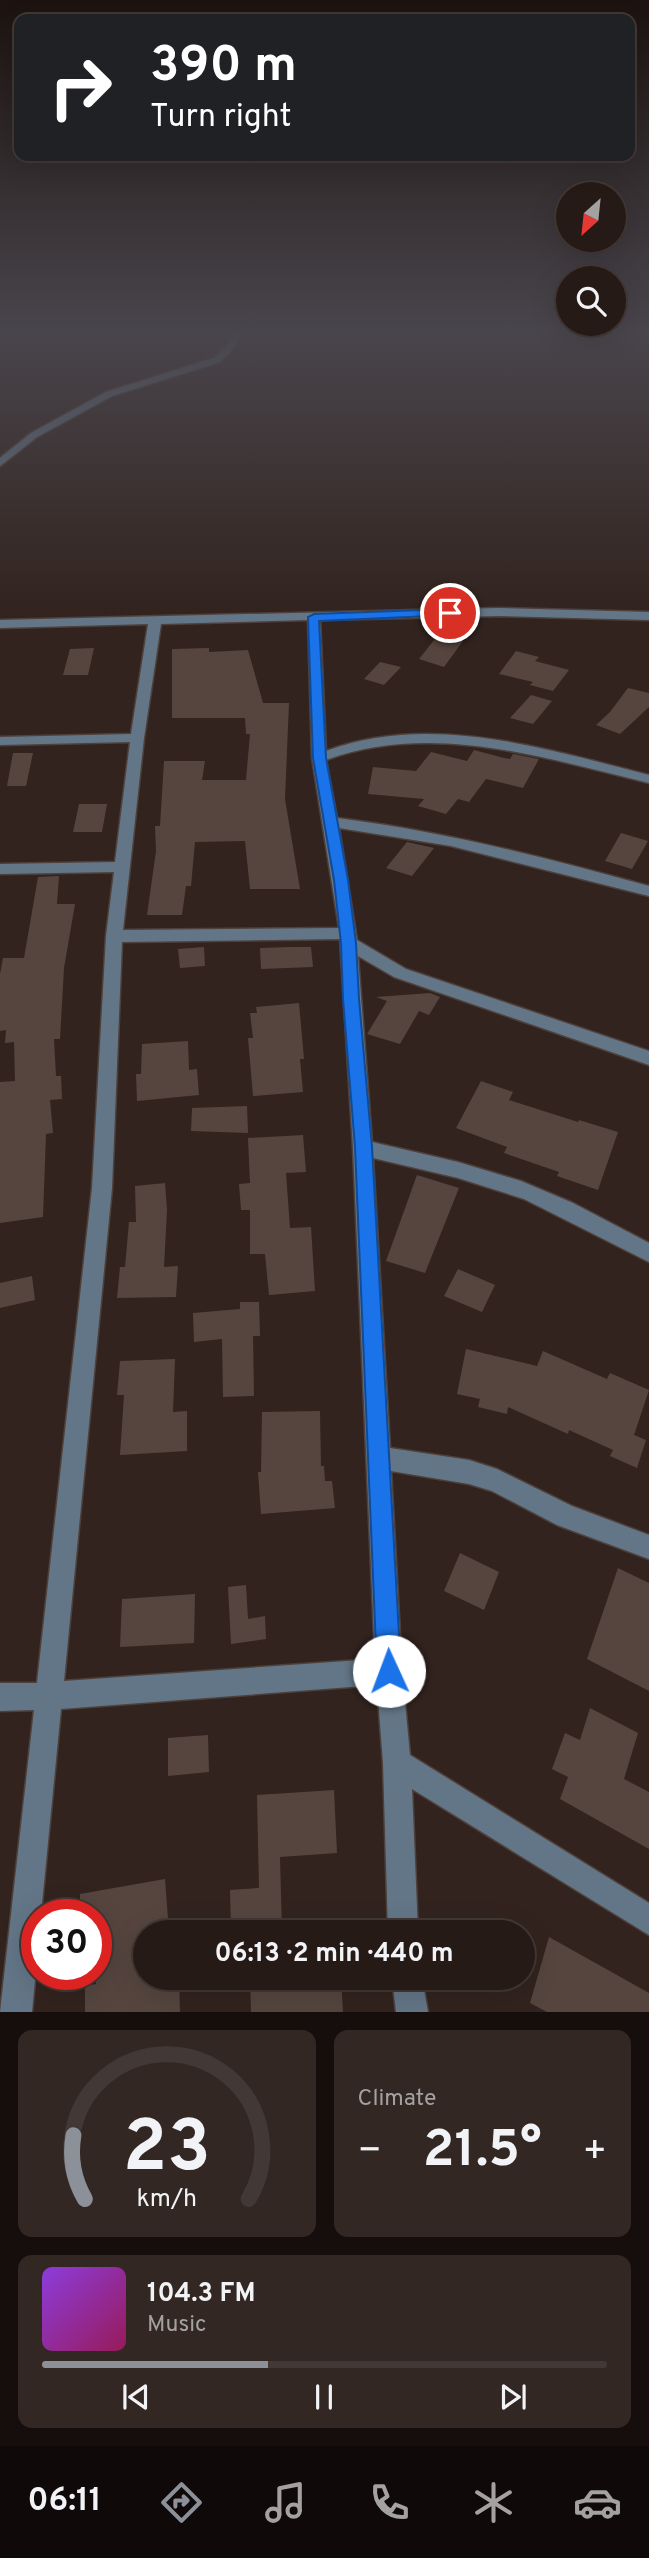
<!DOCTYPE html>
<html lang="en">
<head>
<meta charset="utf-8">
<style>
  :root { --surface:#261a16; --page:#322723; --text:#f1f3f6; --muted:#a4a1a1; --line:#423835; --accent:#8c9099 }
  body { margin:0; font-family:Overpass,sans-serif; background:var(--page); color:var(--text); height:100vh; display:flex; flex-direction:column; font-size:26px; white-space:nowrap }
  * { box-sizing:border-box; margin:0 }
  p { font-size:23px; color:var(--muted) }
  .icon { flex:none; width:38px; height:38px; fill:none; stroke:currentColor; stroke-width:2; stroke-linecap:round; stroke-linejoin:round }
  .map { position:relative; height:2012px; overflow:hidden }
  .details { display:flex; flex-direction:column; gap:18px; padding:18px; background:#150e0c; flex:1 }
  .details>* { flex:none }
  .top-card { position:absolute; left:14px; top:14px; width:621px; height:147px; border-radius:14px; box-shadow:0 7px 28px #0002,0 0 0 2px var(--line); background:#202124; color:#fff; overflow:hidden }
  .needle { width:46px; rotate:207deg }
  .tools { position:absolute; left:556px; top:182px; display:grid; gap:14px }
  .tools a { display:grid; place-items:center; width:70px; height:70px; border-radius:50%; background:var(--surface); box-shadow:0 7px 28px #0002,0 0 0 2px var(--line); font-size:35px }
  .speed { position:absolute; left:21px; top:1899px; display:flex; gap:14px; font-size:35px; font-weight:700; text-align:center }
  .speed>* { display:grid; place-content:center; width:91px; height:91px; border-radius:50%; background:var(--surface); box-shadow:0 7px 28px #0002,0 0 0 2px var(--line); line-height:1 }
  .speed .limit { border:10px solid #d22; background:#fff; color:#111 }
  .pin { position:absolute; display:grid; place-items:center; width:60px; height:60px; color:#fff; margin:-30px; border:4px solid #fff; border-radius:50%; box-shadow:0 2px 7px #0007 }
  .me { position:absolute; width:77px; margin:-38px; rotate:358deg; stroke-linejoin:round; filter:drop-shadow(0 0 5px #0008) }
  .turn { display:flex; align-items:center; gap:24px; height:147px; padding:0 21px; font-size:32px }
  .turn .icon { width:91px; height:91px; stroke-width:2.5 }
  .turn b { display:block; font-size:49px; line-height:60px }
  .big { font-size:52px; font-weight:700; line-height:1.1 }
  .details .card { flex:1; display:flex; flex-direction:column; justify-content:center; gap:10px; min-width:0; padding:0 24px; border-radius:14px; background:var(--page) }
  .details .dial { align-items:center; gap:0 }
  .dial svg { height:182px; overflow:visible; fill:none; stroke:var(--line); stroke-width:7; stroke-linecap:round; text-anchor:middle }
  .dial text { fill:var(--text); stroke:none }
  .song { display:flex; align-items:center; gap:21px }
  .cover { width:84px; height:84px; border-radius:10px; background:linear-gradient(135deg,hsl(270 70% 55%),hsl(330 70% 35%)) }
  .played { height:7px; border-radius:4px; background:linear-gradient(90deg,var(--accent) 40%,var(--line) 40%) }
  .keys { display:flex; justify-content:space-around; direction:ltr }
  .heat { display:flex; justify-content:space-between; align-items:center; font-size:38px; direction:ltr }
  .details .tiles { flex:1; display:grid; gap:18px; grid-template-columns:1fr 1fr }
  .card:last-child { grid-column:span 2 }
  .trip { position:absolute; left:133px; top:1920px; width:402px; height:70px; border-radius:35px; background:var(--surface); box-shadow:0 7px 28px #0002,0 0 0 2px var(--line); font-weight:700; line-height:70px; text-align:center }
  .menu { display:flex; height:112px; justify-content:space-around; align-items:center; background:#0f0a09; color:var(--muted) }
  .menu .icon { width:49px; height:49px }
  .menu .current { color:var(--accent) }
  .menu b { font-size:32px; color:var(--text) }
  .map>svg:first-child { display:block }
</style>
</head>
<body>
<div class="map">
<svg width="649" height="2012" viewBox="0 0 649 2012">
  <rect width="100%" height="100%" fill="#32231e"/>
  <path fill="#56453f" d="M438,635L463,641L444,667L419,659Z
    M94,648L88,675H63L70,649Z
    M209,648V652L248,650L263,703H289L285,799L300,889H250L245,841L195,842L191,886H186L182,915H147L156,851L155,826H160L164,761H205L202,780H246L250,734H246L245,718H172V649Z
    M516,651L539,657L535,661L569,670L553,691L530,685L533,682L499,674Z
    M380,662L401,667L384,685L364,679Z
    M628,688L649,693V707L620,734L596,725L610,712Z
    M531,695L552,701L533,724L510,718Z
    M474,750L504,758L510,759L513,754L539,759L523,788L486,779L469,802L458,799L446,814L418,806L424,799L368,794L373,767L416,771L431,752L467,761Z
    M13,753H33L26,786H7Z
    M79,804H107L102,832H73Z
    M621,833L648,841L632,869L605,861Z
    M407,842L434,848L412,876L386,868Z
    M59,876L57,904H75L64,968L60,1039H54L56,1076H61L62,1099L50,1100L53,1133L46,1134L43,1217L0,1223V1082L15,1081L14,1042L5,1043L6,1030L0,1031V974L3,958H24L38,877Z
    M204,947L205,966L180,968L178,949Z
    M291,947H311L313,967L261,969L260,948Z
    M430,993L440,997L429,1015L419,1011L400,1044L367,1034L387,1001L376,997Z
    M299,1003L304,1059H300L303,1092L253,1096L248,1038H253L250,1013H257L256,1007Z
    M188,1041L189,1070L197,1069L199,1095L137,1101L136,1074H141L142,1044Z
    M481,1081L513,1092L509,1100L578,1122L579,1120L618,1132L598,1190L557,1176L559,1172L504,1153L507,1147L456,1128Z
    M247,1106L248,1133L191,1131L192,1108Z
    M303,1135L306,1172L286,1173L290,1228L311,1227L315,1291L269,1295L265,1254H250V1210H241L239,1184L250,1183L248,1138Z
    M417,1175L459,1188L425,1273L386,1261Z
    M165,1183L167,1210L164,1267L178,1266L176,1297L117,1298L120,1267H125L129,1222H136L135,1186Z
    M458,1269L495,1285L482,1312L444,1296Z
    M32,1276L35,1300L0,1308V1283Z
    M240,1302H259L260,1336H253L254,1396L223,1397L222,1339L194,1342L193,1313L240,1309Z
    M466,1349L537,1366L543,1351L607,1379L610,1373L649,1390L634,1435L646,1440L637,1468L610,1456L613,1450L569,1430L568,1434L508,1407L507,1414L478,1407L480,1399L457,1394Z
    M175,1359L173,1412L187,1411V1451L120,1455L124,1395H117L120,1361Z
    M320,1411L321,1466H324L325,1481H332L335,1508L261,1514L258,1472H261L262,1412Z
    M460,1553L499,1572L484,1610L444,1591Z
    M618,1568L649,1583V1691L587,1659Z
    M246,1585L248,1619L265,1616L266,1639L231,1644L228,1587Z
    M195,1594L194,1643L120,1647L122,1599Z
    M590,1708L638,1733L624,1779L649,1792V1849L560,1799L568,1777L552,1769L565,1733L580,1740Z
    M208,1735L209,1772L168,1776V1738Z
    M334,1790L337,1853L280,1857L282,1932H231L230,1890L259,1888L257,1795Z
    M165,1879L169,1932H145V1978H179L180,2012H85V1986L96,1984V1914H80V1894Z
    M549,1937L649,1993V2012H547L530,2003Z
    M250,1978H341L343,2012H251Z"/>
  <g fill="none" stroke-linecap="round" stroke-linejoin="round">
    <g stroke="#4e403b" stroke-width="3">
      <path id="minor" d="M233,332H241L235,347L220,362L112,396L37,437L0,466V458L31,433L106,392L214,358L228,344Z
        M498,608L649,612V620L498,616L320,620L326,751C430,712 546,749 649,775V783C545,758 431,721 326,760L337,818C443,831 546,858 649,886V896L451,846L339,828L357,940L406,969L649,1051V1065L394,977L358,956L372,1142L458,1162L521,1181L573,1203L649,1243V1262L524,1199L458,1178L373,1158L390,1448L469,1460L497,1469L572,1506L649,1535V1559L557,1525L492,1491L469,1484L391,1471L402,1671L410,1755L649,1903V1935L412,1789L418,1932H388L383,1763L377,1685L61,1709L41,1914H37V1960L32,2012H0L34,1710L0,1711V1683H37L92,1188L106,936L114,872L0,874V864L115,862L130,742L0,745V737L131,734L148,624L0,628V620ZM308,620L312,758L339,928L123,930L144,738L161,624ZM340,939L353,1148L375,1659L64,1681L112,1188L122,942Z
        M392,1978H422L428,2012H396Z"/>
    </g>
    <use href="#minor" fill="#637687" fill-rule="evenodd"/>
  </g>
  <linearGradient id="sky" x2="0" y2="1"><stop stop-color="#1c1310"/><stop offset="0.54" stop-color="#49454c"/><stop offset="1" stop-color="#49454c" stop-opacity="0"/></linearGradient>
  <rect width="649" height="614" fill="url(#sky)"/>
  <path fill="#1a73e8" stroke="#114b97" stroke-width="2" d="M450,609L453,610V615L319,621L326,758L348,880L356,943L359,999L372,1147L401,1671L397,1679L389,1683L380,1679L377,1671L355,1147L343,999L341,943L334,880L313,758L308,617L314,614Z"/>
</svg>
<div class="tools">
<a><svg class="needle" viewBox="-14 -14 28 28"><path d="M0-13l5 13h-10z" fill="#e53935"/><path d="M0 13l5-13h-10z" fill="#a4a1a1"/></svg></a>
<a><svg class="icon" aria-label="search" viewBox="0 0 24 24"><circle cx="10" cy="10" r="6"/><path d="M15 15l6 6"/></svg></a>
</div>
<div class="speed"><div class="limit">30</div></div>
<div class="pin" style="left:450px;top:613px;background:#d93025"><svg class="icon" aria-label="arrive" viewBox="0 0 24 24"><path d="M6 21V4h12l-3 4 3 4H6"/></svg></div>
<svg class="me" style="left:389px;top:1671px" viewBox="-20 -20 40 40"><circle r="19" fill="#fff"/><path d="M0-13L10 11 0 6-10 11z" fill="#1a73e8"/></svg>
<div class="trip">06:13 · 2 min · 440 m</div>
<div class="top-card">
<div class="turn"><svg class="icon" aria-label="right" viewBox="0 0 24 24"><path d="M7 20v-9h11M14 6l5 5-5 5"/></svg><div><b>390 m</b>Turn right</div></div>
</div>
</div>
<section class="details">
<div class="tiles">
<div class="card dial"><svg viewBox="0 0 100 80">
<path d="M14 69A42 42 0 1 1 86 69"/>
<path d="M14 69A42 42 0 0 1 9 41" stroke="#8c9099"/>
<text x="50" y="56" font-size="32" font-weight="700">23</text>
<text x="50" y="72" font-size="11">km/h</text>
</svg></div>
<div class="card"><p>Climate</p>
<div class="heat"><a>−</a><b class="big">21.5°</b><a>+</a></div>
</div>
<div class="card">
<div class="song"><i class="cover"></i><div><b>104.3 FM</b><p>Music</p></div></div>
<div class="played"></div>
<div class="keys"><svg class="icon" aria-label="previous" viewBox="0 0 24 24"><path d="M18 5L8 12l10 7zM5 5v14"/></svg><svg class="icon" aria-label="pause" viewBox="0 0 24 24"><path d="M8 5v14M16 5v14"/></svg><svg class="icon" aria-label="next" viewBox="0 0 24 24"><path d="M6 5l10 7-10 7zM19 5v14"/></svg></div>
</div>
</div>
</section>
<nav class="menu">
<b>06:11</b>
<svg class="icon current" aria-label="directions" viewBox="0 0 24 24"><path d="M12 3l9 9-9 9-9-9zM9 14v-3h6M13 9l2 2-2 2"/></svg>
<svg class="icon" aria-label="music" viewBox="0 0 24 24"><path d="M9 18V5l10-2v13"/><circle cx="6" cy="18" r="3"/><circle cx="16" cy="16" r="3"/></svg>
<svg class="icon" aria-label="phone" viewBox="0 0 24 24"><path d="M5 4h4l2 5-3 2q2 4 5 5l2-3 5 2v4C11 20 4 13 5 4z"/></svg>
<svg class="icon" aria-label="climate" viewBox="0 0 24 24"><path d="M12 3v18M4 7l16 10M4 17L20 7"/></svg>
<svg class="icon" aria-label="car" viewBox="0 0 24 24"><path d="M5 17H2v-5l4-1 3-4h7l3 4 3 1v5h-3M9 17h6M6 11h13"/><circle cx="7" cy="17" r="2"/><circle cx="17" cy="17" r="2"/></svg>
</nav>
</body>
</html>
